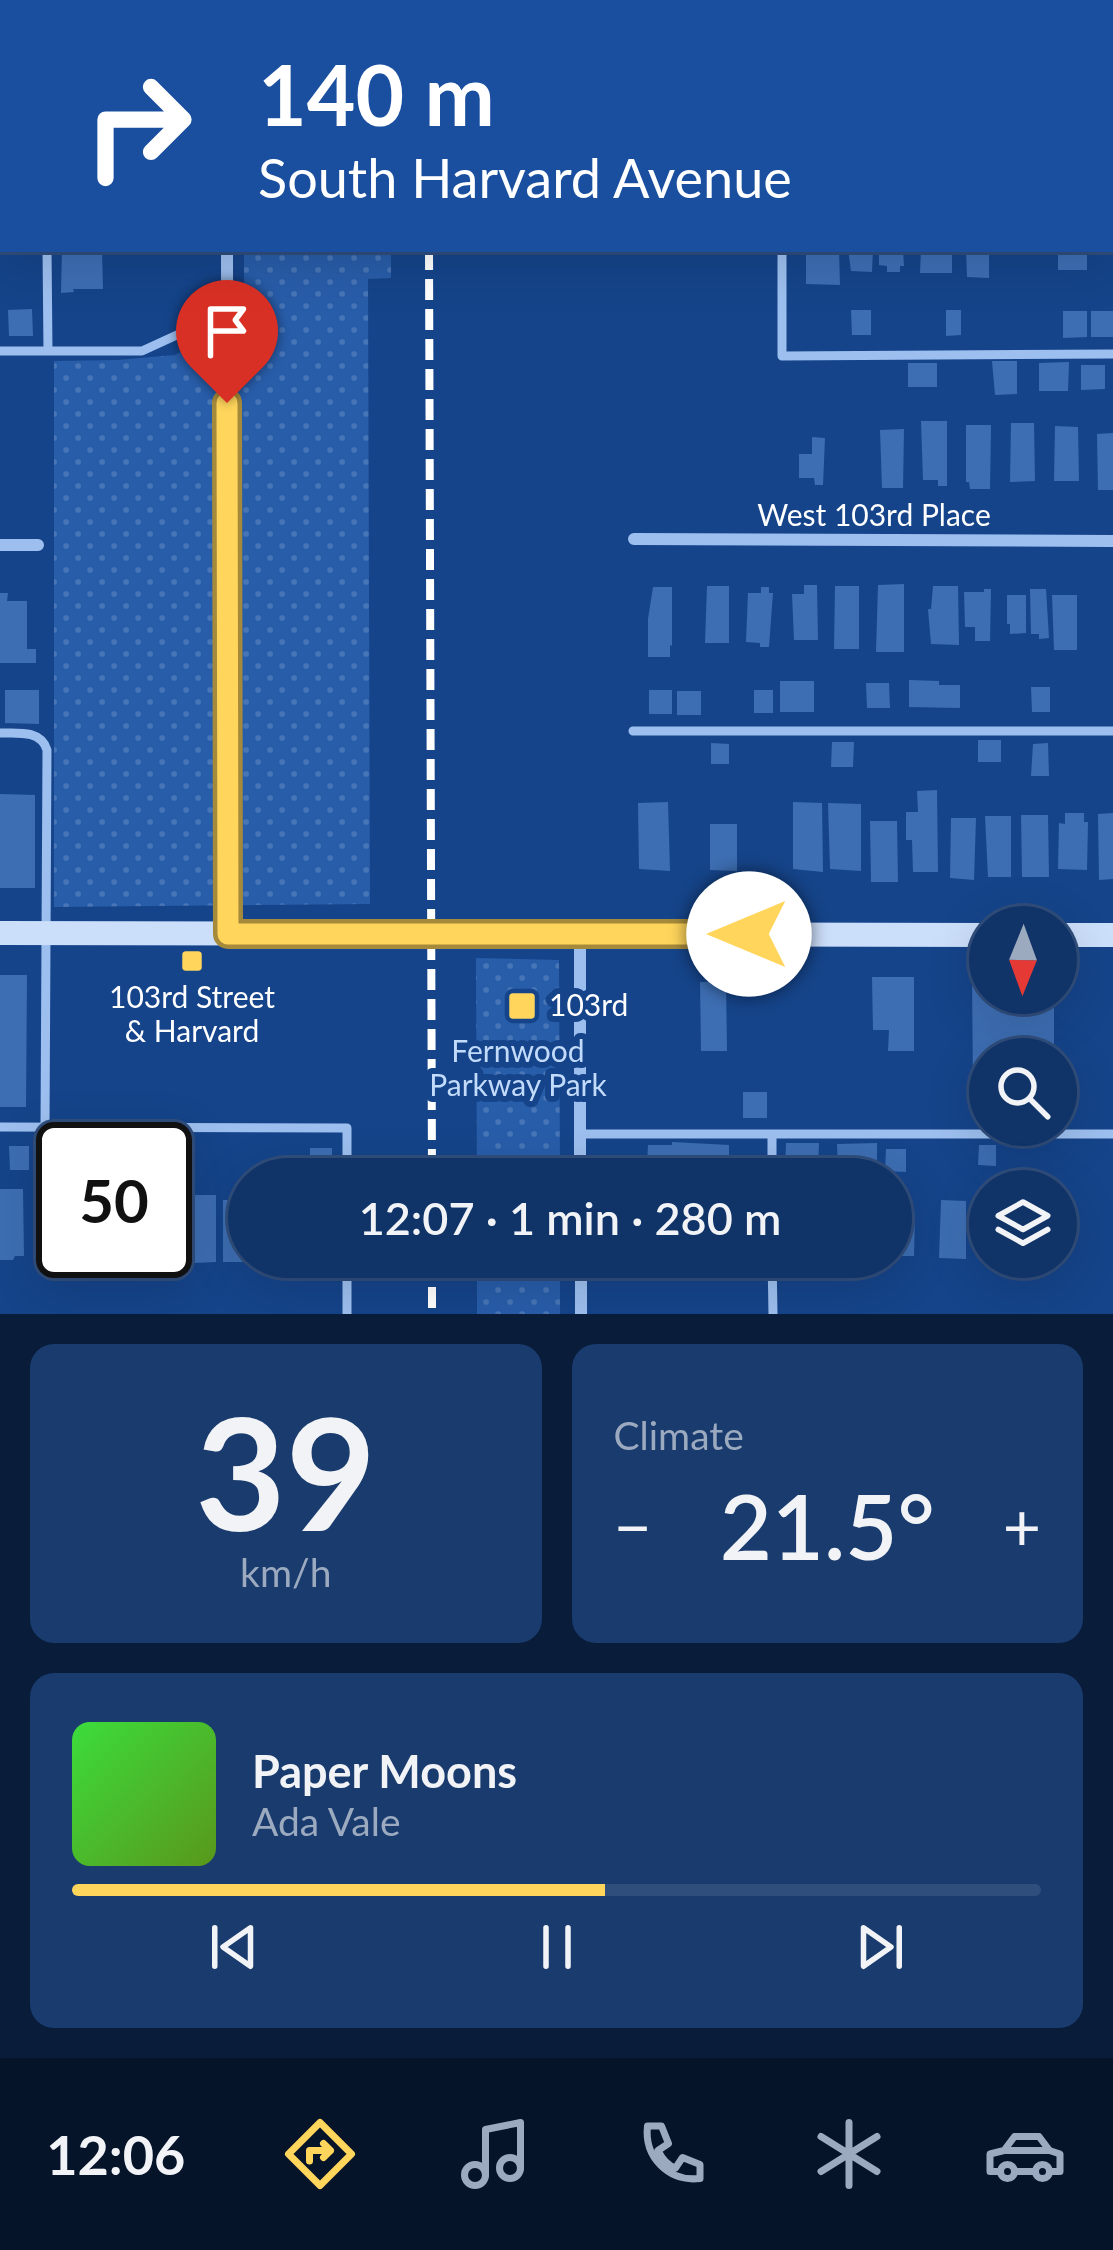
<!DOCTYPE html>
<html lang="en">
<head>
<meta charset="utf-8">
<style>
  :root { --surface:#103368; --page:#193b6e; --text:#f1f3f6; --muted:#9caac0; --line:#304e7c; --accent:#ffd55b }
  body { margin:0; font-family:Lato,sans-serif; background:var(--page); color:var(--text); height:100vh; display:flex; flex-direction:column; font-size:45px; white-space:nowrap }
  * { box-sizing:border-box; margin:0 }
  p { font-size:39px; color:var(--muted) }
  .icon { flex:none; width:66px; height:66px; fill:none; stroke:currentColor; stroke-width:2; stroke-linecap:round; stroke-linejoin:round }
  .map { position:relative; height:1314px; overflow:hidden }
  .side { display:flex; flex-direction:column; gap:30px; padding:30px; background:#091c39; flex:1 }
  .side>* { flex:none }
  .banner { position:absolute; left:0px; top:0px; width:1113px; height:252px; box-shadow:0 12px 48px #0002,0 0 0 3px var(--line); background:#1a4fa0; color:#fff; overflow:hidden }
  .needle { width:78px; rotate:181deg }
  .tools { position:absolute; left:969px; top:906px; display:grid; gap:24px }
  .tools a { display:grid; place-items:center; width:108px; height:108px; border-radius:50%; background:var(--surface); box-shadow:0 12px 48px #0002,0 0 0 3px var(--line); font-size:60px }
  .speed { position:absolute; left:36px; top:1122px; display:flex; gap:24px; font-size:60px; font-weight:700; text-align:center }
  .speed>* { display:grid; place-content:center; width:156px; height:156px; border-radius:50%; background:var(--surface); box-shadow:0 12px 48px #0002,0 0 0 3px var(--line); line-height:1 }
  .speed .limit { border:6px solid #111; border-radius:18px; background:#fff; color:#111 }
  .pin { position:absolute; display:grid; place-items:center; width:102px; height:102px; color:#fff; margin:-123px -51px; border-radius:50% 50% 50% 0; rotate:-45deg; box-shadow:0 0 12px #0007 }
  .pin .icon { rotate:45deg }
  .me { position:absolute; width:132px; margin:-66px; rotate:270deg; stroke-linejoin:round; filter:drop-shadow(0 0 9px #0008) }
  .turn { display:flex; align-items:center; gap:42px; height:252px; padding:0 60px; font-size:54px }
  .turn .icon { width:156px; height:156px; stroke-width:2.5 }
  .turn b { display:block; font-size:84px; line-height:102px }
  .big { font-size:90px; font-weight:600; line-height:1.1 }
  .side .widget { flex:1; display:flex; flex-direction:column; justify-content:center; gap:18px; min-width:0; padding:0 42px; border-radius:24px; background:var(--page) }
  .side .dial { align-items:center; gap:0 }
  .dial b { font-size:156px; line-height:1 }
  .song { display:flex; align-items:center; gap:36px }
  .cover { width:144px; height:144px; border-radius:18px; background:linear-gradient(135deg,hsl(120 70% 55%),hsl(90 70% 35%)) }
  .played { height:12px; border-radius:6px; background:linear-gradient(90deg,var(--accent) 55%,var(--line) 55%) }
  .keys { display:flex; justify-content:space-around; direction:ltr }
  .heat { display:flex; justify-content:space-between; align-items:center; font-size:66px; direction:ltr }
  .side .tiles { flex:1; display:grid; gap:30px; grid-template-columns:1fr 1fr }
  .widget:last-child { grid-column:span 2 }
  .trip { position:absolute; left:228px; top:1158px; width:684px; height:120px; border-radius:60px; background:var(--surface); box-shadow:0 12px 48px #0002,0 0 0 3px var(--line); font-weight:600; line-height:120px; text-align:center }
  .tabs { display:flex; height:192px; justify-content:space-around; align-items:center; background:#06142a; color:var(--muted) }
  .tabs .icon { width:84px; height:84px }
  .tabs .active { color:var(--accent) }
  .tabs b { font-size:54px; color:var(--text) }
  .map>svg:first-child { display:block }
</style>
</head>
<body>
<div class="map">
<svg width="1113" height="1314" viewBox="0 0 1113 1314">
  <defs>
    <pattern id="park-dots" width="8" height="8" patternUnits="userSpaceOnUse" patternTransform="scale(3)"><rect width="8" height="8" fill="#285da9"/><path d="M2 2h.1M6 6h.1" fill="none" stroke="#4875b6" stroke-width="1.8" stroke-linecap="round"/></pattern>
  </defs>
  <rect width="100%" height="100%" fill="#15448a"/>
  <path fill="url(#park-dots)" d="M244,249H391V278L368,279L370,904L54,907V361L117,360L175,355L244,320Z
    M476,958L559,960L560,1179H477Z
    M477,1257H560V1314H477Z"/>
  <path fill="#3d6eb3" d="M62,249H102L103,289H73L74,292L61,293Z
    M806,249H839L840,285L806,284Z
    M848,249H873L872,272L851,271Z
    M879,249H903L904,266H900V272H887V266L879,265Z
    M921,249H952V273H920Z
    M966,249H989V278L967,277Z
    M1058,249H1087V270H1058Z
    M32,309L33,336H9L8,310Z
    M851,310H871V335H852Z
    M946,310H961V335L946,336Z
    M1063,311H1087V337L1063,338Z
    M1091,311H1113V337H1091Z
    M992,361H1017V394L995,395Z
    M1069,362L1068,391H1039V363Z
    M908,363H937V387H908Z
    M1081,365H1105V389L1081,390Z
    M921,421H947V486H938V480H923Z
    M1011,423H1034L1035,481L1010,482Z
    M966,425H991L990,489H970L969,482H966Z
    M1055,426L1078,427L1079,481H1054Z
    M904,429L903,488H882L880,430Z
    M1113,433V490H1098L1097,434Z
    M812,437L825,438L823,485H815L814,478H799V454H812Z
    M904,584V652H876L878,585Z
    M804,585H817L818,640H794L792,594H804Z
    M707,586H729V643H705Z
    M835,586H859V649H834Z
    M933,586H958L959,645L931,644L928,609H931Z
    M653,587H672V646L670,645V657H648V619Z
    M761,587H769V593H773L769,647H760V643L746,642L748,593H761Z
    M984,589H991L990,641H975V627H965L964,592H984Z
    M1030,589H1046L1049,638L1039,639V634H1031Z
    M0,593H8L7,601H27V649H36V663H0Z
    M1007,595H1026V633L1010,634V624H1007Z
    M1052,595H1077V650H1054Z
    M909,680L939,681V685H960V708L909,707Z
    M780,681H814V712H780Z
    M866,683H889L890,708H867Z
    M1031,687H1050V712H1032Z
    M5,690H39V724L5,723Z
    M649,690H672V714H649Z
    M754,690H773V713H754Z
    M677,691H701V715H677Z
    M978,740H1001V762H978Z
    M832,742H854L853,767H831Z
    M711,743L729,744V764H711Z
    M1048,743L1049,776H1031L1033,744Z
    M937,790L938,872H913L912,840H906V812H918L917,791Z
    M0,794L35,795V888H0Z
    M668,802L670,871L639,869L638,803Z
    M793,802L822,803L823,872L793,869Z
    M828,803L861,804V871L830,869Z
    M1065,813H1084V822H1088L1087,870L1058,869L1059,823L1065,824Z
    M1113,813V879L1099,880L1098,814Z
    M1021,815H1048L1049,877H1022Z
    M985,816H1011V877H988Z
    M951,818H976L974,880L950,878Z
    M870,821H897L898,882H871Z
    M710,824H737V871L710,870Z
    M0,975H27L26,1107H0Z
    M972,976H990V993H1054V1059H990V1092H973Z
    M872,977H914V1051H888L889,1030H873Z
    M726,981L727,1051H701L700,982Z
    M743,1092H767V1118H743Z
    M672,1142L729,1145V1167L647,1169L648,1145H672Z
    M786,1143H819L818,1168H785Z
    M877,1143V1169L838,1171L837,1144Z
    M168,1144H187V1169H168Z
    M36,1145H58V1170H36Z
    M979,1145H996V1166L978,1165Z
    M9,1146H29V1170H10Z
    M310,1148H332V1172H310Z
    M886,1149H906V1172L885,1171Z
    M60,1188V1258H36V1189Z
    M0,1189H23L24,1256H15L13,1260H0Z
    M165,1189H188L187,1262H164Z
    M194,1195H216V1262L194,1263Z
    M223,1200H244V1262H223Z
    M941,1200L966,1201V1259L939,1258Z
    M892,1205H909V1214H915L914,1256H891Z"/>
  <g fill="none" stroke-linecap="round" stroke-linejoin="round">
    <path stroke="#9dbfef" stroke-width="9" d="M47,0V3
      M47,249L48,351
      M782,249V356L1113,354
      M0,351H142L227,312
      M633,731H1113
      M0,733C18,733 41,730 47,750L45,1127
      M0,1127L347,1128V1179
      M580,1134H1113
      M772,1134V1179
      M347,1257V1314
      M772,1257L773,1314"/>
    <path stroke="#9dbfef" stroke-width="12" d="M832,0V3
      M0,156L3,155
      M1110,161H1113
      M227,249L228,932
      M634,539L1113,541
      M0,545H38
      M580,934V1179
      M581,1257V1314"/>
    <path stroke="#cbdefa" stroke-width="24" d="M0,933L990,935
      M1056,935H1113"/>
    <path stroke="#fff" stroke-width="8" stroke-dasharray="21 9" stroke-linecap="butt" d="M428,0V3
      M429,249L432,1179
      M432,1257V1314"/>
  </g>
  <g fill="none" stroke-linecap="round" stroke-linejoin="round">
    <g stroke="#a68a3b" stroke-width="30">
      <path id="route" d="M227,403L228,934H749"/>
    </g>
    <use href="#route" stroke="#ffd55b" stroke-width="21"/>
  </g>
  <g fill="#ffd55b" stroke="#15448a" stroke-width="4.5">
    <rect x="180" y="949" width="24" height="24" rx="6"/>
    <rect x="507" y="991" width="30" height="30" rx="6"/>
  </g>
  <g text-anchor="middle" stroke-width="12" stroke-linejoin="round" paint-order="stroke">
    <g font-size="30" fill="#fff" stroke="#15448a">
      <text x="874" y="526">West 103rd Place</text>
    </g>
    <g font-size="30" fill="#fff" stroke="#15448a">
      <text x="192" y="1008">103rd Street<tspan x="192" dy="34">&amp; Harvard</tspan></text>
      <text x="549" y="1016" text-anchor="start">103rd</text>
    </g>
    <g font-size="30" fill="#c3dbfb" stroke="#15448a">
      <text x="518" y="1062">Fernwood<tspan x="518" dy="34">Parkway Park</tspan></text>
    </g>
  </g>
</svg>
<div class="tools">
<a><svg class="needle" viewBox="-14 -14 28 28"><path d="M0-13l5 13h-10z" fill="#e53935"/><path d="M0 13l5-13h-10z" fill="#9caac0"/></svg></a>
<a><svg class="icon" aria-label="search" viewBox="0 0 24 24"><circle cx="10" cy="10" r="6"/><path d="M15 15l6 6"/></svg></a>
<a><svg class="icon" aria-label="layers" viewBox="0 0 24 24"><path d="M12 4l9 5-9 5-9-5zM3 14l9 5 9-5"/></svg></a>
</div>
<div class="speed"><div class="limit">50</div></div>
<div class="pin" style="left:227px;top:403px;background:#d93025"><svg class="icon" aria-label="arrive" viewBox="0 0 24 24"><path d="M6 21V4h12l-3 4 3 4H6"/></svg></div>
<svg class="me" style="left:749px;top:934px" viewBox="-20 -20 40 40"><circle r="19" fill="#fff"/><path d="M0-13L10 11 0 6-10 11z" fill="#ffd55b"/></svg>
<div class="trip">12:07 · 1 min · 280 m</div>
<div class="banner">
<div class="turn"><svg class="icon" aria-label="right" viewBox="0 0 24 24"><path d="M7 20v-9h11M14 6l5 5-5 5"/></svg><div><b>140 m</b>South Harvard Avenue</div></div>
</div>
</div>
<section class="side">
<div class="tiles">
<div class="widget dial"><b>39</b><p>km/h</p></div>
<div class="widget"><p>Climate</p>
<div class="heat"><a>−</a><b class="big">21.5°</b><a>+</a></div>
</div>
<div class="widget">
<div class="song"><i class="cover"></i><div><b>Paper Moons</b><p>Ada Vale</p></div></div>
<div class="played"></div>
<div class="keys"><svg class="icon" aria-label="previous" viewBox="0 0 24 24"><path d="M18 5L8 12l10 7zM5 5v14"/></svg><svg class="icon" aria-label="pause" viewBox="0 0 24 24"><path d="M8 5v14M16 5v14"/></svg><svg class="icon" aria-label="next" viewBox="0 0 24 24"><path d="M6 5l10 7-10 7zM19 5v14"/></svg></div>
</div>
</div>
</section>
<nav class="tabs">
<b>12:06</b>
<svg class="icon active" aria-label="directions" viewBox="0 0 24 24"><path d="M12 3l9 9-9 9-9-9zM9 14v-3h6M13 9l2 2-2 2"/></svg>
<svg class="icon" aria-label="music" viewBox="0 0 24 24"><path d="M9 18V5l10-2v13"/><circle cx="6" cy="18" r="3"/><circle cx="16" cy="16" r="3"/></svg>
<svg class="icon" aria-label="phone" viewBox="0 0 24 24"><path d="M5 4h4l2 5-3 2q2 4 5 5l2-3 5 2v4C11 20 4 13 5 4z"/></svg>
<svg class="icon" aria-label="climate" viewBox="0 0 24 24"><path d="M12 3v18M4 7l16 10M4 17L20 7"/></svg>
<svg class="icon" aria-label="car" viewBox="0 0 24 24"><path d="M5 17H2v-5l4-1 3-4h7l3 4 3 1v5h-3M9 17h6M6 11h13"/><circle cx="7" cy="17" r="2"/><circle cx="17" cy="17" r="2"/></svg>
</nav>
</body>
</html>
